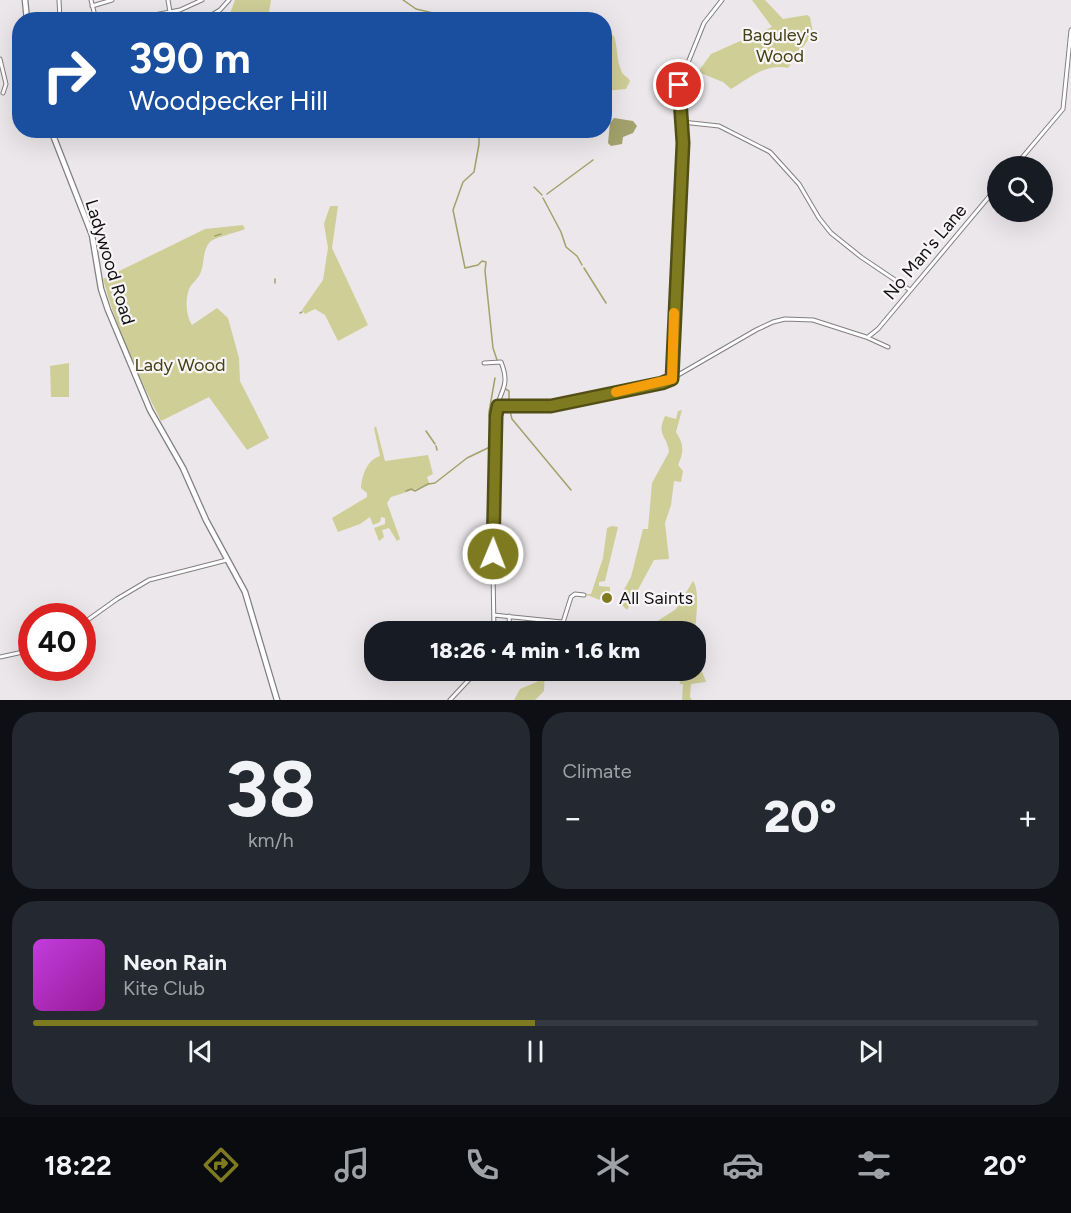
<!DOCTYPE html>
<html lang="en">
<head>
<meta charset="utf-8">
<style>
  :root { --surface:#171b24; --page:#242831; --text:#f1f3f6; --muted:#9ea1a6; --line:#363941; --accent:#7e7a20 }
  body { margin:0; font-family:Figtree,sans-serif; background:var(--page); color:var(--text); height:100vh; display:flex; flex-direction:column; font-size:22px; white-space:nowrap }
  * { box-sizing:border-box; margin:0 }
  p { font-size:20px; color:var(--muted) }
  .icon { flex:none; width:33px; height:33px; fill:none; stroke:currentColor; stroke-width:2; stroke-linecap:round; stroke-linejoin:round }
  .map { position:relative; height:700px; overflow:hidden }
  .side { display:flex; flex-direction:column; gap:12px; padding:12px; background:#0d0f14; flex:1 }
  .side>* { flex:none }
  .guide { position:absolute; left:12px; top:12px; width:600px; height:126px; border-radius:24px; box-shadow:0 6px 24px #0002; background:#1a4fa0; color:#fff; overflow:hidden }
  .buttons { position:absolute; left:987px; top:156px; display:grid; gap:12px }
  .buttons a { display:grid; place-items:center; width:66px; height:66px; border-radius:50%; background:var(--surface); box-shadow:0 6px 24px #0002; font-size:30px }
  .speed { position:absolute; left:18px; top:603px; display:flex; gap:12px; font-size:30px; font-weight:700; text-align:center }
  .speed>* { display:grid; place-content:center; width:78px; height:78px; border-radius:50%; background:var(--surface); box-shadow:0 6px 24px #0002; line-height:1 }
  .speed .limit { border:9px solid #d22; background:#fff; color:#111 }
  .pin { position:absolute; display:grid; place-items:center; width:51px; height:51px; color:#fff; margin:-26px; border:3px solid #fff; border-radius:50%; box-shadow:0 2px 6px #0007 }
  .me { position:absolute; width:66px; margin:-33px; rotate:1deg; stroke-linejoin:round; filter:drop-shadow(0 0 4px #0008) }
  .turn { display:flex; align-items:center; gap:21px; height:126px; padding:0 18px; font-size:27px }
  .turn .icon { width:78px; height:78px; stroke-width:2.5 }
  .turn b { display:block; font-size:42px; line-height:51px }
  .big { font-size:45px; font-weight:800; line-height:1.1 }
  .side .tile { flex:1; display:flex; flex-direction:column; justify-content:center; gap:9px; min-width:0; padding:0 21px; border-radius:24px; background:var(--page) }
  .side .dial { align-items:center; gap:0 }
  .dial b { font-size:78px; line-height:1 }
  .song { display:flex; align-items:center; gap:18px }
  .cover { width:72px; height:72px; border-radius:9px; background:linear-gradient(135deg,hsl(290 70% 55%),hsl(300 70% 35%)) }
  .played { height:6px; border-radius:3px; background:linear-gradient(90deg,var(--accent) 50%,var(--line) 50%) }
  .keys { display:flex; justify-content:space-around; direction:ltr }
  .heat { display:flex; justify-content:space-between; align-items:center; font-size:33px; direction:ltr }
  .side .tiles { flex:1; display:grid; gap:12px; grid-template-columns:1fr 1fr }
  .tile:last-child { grid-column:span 2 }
  .trip { position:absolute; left:364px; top:621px; width:342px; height:60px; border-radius:24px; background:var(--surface); box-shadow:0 6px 24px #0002; font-weight:800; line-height:60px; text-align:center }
  .tab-bar { display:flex; height:96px; justify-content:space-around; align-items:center; background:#090b0e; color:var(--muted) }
  .tab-bar .icon { width:42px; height:42px }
  .tab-bar .current { color:var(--accent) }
  .tab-bar b { font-size:27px; color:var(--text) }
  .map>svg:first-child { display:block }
</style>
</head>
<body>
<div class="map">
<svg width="1071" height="700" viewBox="0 0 1071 700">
  <rect width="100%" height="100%" fill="#ebe7ea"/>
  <path fill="#cfce97" d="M235,0H271L268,19H255L248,16L228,19Z
    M752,0H765L783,19L807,15L810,17L813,33L788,68C766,63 749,78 731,89L723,82L698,72L711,54L772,27Z
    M604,32L614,36C618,47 616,59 621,70C623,77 627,75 630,81L626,89L605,91Z
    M330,206H338L332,248L368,325L338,341L325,315L315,309L305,314L302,310L323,280L328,248L324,224Z
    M243,225L245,229C236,233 215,237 210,242C202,250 205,264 200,274C198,279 192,283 189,289C185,300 186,316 192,325L217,308L228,318L239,358L240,381L269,438L247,450L209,397L161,421C138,375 116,328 103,279L205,229Z
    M69,363V397H51L50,366Z
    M682,410L676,432C684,444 684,452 678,465L683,471L681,482L674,481L671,505L665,523L669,559L654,560L627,610L622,605L626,601L621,595L631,577L643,529H648L652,483L669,452C667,435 656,436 665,416L676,419L678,411Z
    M376,426L385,461L428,455L433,474L427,477L429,483H435L391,497L387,503L400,539L397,541L389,528L382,530L384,537L379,541L374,528L385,524V518L381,517L380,522L373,525L370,517L360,524L338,532L332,518L367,497V493L361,488C362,475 367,460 380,456L374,428Z
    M612,526L618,527L605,581L599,582V586L610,587V600H606V602L584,594H591L603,558L607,528Z
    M492,542V573H485L484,577H481V544Z
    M693,581C700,590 696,619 695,631H664L656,622L676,609Z
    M696,655L706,682L691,684L690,697L692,700H682L683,684H680L678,671L696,670Z
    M536,671H545L544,691L535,700H514L520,689L537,682L539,677Z"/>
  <path fill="#a3a16c" d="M614,118L633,121L637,126L633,133L623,137L622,144L611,146L608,143L610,123Z"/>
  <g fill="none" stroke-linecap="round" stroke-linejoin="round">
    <path stroke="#a3a16c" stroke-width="1.5" d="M403,0L416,9L433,13L439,20
      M479,130V144L474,172L463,182L453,210L465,268L478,265L482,261L486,262L485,271L493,348L497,360
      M534,187L542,195
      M547,194L593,160
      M543,198L561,232L566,247L577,256L582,265
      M215,236L221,234
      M584,268L606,303
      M275,279V283
      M300,313L302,312
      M504,388L509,391V402
      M509,407L512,419L571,490
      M426,431L435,444
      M492,442L489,412L495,378
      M436,446L437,450
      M406,491L411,489L415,491L428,484L435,483L467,458L492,446"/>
    <g stroke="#827f81" stroke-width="5">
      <path id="minor" d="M59,0L60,20
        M91,0L96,20
        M168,0L170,12
        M92,6L112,0
        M42,17H60
        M205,19L220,10L229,0
        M129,20L180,10L202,0
        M0,59L6,84L3,93
        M682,122L719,126L770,152L799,184L819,218L831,233L861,257L910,290
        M1015,166L1063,109L1071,30
        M868,337L878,329L998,186
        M484,363L501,362C512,389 497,391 496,416L493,570L494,632
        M672,379L683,143L679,85L704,23L722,0
        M497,407L503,404L551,406L666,382L756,330L773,322L785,319L813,320L866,337L888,347
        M494,615L562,622
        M509,616L510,632
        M82,624L117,599L149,580L227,560
        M560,632L571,597L575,594L584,595
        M0,657L32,650
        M450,700L478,670"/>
    </g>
    <g stroke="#827f81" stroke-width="7">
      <path id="major" d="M25,0L27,20
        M51,130L92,235L101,289L108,310L150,410L183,468L206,520L245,592L277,700"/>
    </g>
    <use href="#minor" stroke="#fff" stroke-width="3"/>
    <use href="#major" stroke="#fff" stroke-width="4.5"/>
  </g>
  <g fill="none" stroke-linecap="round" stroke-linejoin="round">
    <g stroke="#524f15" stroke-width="15">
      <path id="route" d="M493,554L496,416L498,406H551L662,383L672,379L683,143L679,85"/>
    </g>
    <use href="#route" stroke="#7e7a20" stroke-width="10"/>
    <path stroke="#f59e0b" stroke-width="10" d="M616,392L672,379L674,313"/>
  </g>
  <circle fill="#7e7a20" stroke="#f8f5f7" stroke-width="2" cx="607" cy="598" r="6"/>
  <g text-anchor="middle" stroke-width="4.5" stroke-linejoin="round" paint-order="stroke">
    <g font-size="18" fill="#434116" stroke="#f8f5f7">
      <text x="780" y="41">Baguley's<tspan x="780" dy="21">Wood</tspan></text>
      <text x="180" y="371">Lady Wood</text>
    </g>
    <g font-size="18" fill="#131213" stroke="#f8f5f7">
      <text transform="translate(925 252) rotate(-50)" y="6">No Man's Lane</text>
      <text transform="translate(110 262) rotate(73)" y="6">Ladywood Road</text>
    </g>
    <g font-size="18" fill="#131213" stroke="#f8f5f7" text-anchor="start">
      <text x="619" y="604">All Saints</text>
    </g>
  </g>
</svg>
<div class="buttons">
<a><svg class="icon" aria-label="search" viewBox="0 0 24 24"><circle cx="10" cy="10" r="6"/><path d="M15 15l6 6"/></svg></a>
</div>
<div class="speed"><div class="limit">40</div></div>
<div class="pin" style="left:679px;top:85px;background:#d93025"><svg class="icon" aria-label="arrive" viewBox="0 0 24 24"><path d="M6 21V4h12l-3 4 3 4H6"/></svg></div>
<svg class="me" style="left:493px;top:554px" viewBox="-20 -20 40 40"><circle r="17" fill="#7e7a20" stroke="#fff" stroke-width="3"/><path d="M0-11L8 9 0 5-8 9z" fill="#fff"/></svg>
<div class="trip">18:26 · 4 min · 1.6 km</div>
<div class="guide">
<div class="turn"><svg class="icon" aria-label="right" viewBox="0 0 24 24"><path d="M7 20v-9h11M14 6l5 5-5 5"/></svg><div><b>390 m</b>Woodpecker Hill</div></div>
</div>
</div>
<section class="side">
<div class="tiles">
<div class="tile dial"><b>38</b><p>km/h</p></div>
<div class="tile"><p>Climate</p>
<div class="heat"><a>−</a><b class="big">20°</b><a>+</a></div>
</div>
<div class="tile">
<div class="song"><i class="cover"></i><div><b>Neon Rain</b><p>Kite Club</p></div></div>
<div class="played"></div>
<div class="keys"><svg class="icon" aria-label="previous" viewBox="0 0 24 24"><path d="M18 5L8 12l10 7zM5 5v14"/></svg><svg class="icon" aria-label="pause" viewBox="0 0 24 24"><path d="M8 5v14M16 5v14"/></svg><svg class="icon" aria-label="next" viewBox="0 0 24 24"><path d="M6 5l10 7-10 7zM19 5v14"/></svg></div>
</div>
</div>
</section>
<nav class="tab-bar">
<b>18:22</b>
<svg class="icon current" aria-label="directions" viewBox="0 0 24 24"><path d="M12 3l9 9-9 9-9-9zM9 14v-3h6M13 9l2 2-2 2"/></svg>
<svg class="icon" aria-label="music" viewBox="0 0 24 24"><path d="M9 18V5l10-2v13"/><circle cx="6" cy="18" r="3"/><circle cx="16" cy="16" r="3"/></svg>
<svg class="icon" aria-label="phone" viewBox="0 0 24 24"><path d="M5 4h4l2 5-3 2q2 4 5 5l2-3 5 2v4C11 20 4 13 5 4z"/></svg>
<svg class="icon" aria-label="climate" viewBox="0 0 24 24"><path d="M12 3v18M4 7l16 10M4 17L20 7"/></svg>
<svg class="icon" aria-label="car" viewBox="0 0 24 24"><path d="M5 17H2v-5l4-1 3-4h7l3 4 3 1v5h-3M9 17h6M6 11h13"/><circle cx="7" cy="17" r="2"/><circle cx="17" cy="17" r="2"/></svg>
<svg class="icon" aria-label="filters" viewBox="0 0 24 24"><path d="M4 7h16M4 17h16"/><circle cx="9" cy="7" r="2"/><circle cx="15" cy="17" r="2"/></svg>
<b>20°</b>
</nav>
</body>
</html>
